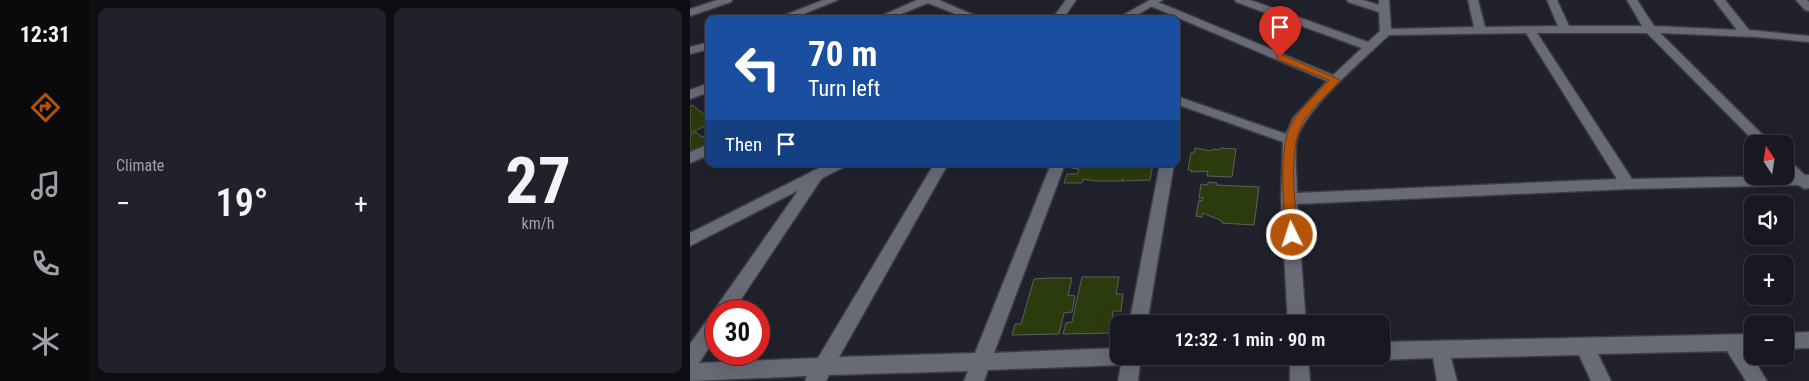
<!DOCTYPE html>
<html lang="en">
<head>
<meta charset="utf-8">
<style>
  :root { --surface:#181920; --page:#212229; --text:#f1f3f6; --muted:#9fa0a5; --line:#36383e; --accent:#b45309 }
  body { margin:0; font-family:"Roboto Condensed",sans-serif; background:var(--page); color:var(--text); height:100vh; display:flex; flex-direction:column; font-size:19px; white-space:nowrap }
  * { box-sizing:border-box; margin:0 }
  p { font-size:16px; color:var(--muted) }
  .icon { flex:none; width:28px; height:28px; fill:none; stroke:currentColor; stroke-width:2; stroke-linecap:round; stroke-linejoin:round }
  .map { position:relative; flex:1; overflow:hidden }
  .sheet { display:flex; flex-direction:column; gap:8px; padding:8px; background:#0d0e12; width:600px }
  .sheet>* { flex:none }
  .hud { position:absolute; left:15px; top:15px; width:475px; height:152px; border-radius:10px; box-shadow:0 5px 20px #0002,0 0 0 1px var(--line); background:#1a4fa0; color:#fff; overflow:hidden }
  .needle { width:32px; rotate:348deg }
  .fabs { position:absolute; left:1054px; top:135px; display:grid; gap:10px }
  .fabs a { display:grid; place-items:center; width:50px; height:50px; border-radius:10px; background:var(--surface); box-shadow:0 5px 20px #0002,0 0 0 1px var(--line); font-size:25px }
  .speed { position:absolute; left:15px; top:300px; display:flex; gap:10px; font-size:25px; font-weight:700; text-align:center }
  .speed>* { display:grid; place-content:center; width:65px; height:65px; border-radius:50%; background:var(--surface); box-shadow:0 5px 20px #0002,0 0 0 1px var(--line); line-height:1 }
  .speed .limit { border:8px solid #d22; background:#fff; color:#111 }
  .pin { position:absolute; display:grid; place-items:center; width:42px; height:42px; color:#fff; margin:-51px -21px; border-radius:50% 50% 50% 0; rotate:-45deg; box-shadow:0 0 5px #0007 }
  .pin .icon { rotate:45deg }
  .me { position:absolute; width:55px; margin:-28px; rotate:356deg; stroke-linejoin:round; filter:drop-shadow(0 0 4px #0008) }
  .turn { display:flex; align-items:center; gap:18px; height:105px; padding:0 20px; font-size:22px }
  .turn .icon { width:65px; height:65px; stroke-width:2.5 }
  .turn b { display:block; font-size:35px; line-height:42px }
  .then { display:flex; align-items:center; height:48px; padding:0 20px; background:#0003; gap:10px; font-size:19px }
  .big { font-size:38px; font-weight:600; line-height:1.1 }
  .sheet .tile { flex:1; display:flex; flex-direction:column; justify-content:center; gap:8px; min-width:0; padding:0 18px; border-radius:10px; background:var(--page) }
  .sheet .dial { align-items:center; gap:0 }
  .dial b { font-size:65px; line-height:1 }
  .heat { display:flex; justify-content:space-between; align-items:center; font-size:28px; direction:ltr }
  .sheet .tiles { flex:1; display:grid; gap:8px; grid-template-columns:repeat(2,1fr) }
  .trip { position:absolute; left:420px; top:315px; width:280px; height:50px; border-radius:10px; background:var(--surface); box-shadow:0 5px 20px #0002,0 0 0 1px var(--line); font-weight:600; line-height:50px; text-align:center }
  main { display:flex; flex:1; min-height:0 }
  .tab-bar { display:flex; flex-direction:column; width:90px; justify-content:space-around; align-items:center; background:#0a0a0d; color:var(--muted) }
  .tab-bar .icon { width:35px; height:35px }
  .tab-bar .selected { color:var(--accent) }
  .tab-bar b { font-size:22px; color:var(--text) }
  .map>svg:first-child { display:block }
</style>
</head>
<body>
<main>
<nav class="tab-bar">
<b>12:31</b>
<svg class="icon selected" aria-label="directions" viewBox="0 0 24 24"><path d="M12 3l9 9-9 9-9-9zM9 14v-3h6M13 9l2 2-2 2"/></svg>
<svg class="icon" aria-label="music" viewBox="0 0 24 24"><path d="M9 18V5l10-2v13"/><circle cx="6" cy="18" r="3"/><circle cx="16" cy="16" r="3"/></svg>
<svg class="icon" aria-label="phone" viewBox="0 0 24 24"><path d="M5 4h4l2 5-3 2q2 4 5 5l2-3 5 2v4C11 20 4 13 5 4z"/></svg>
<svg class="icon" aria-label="climate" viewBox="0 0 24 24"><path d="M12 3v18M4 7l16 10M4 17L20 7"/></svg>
</nav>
<section class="sheet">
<div class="tiles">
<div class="tile"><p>Climate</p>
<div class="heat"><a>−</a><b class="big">19°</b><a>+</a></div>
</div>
<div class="tile dial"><b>27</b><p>km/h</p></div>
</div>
</section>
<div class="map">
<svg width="1119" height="381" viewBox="0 0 1119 381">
  <rect width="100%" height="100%" fill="#20212b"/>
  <path fill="#2c3b0e" stroke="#5d6257" d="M2,105L19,118V124L0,133V106Z
    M6,132L12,137L19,134V143L0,152V135Z
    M505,148L522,151L523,149L529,150L530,148L546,149L542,177L517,176L518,171L501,172L502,170H498L501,153H504Z
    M382,164H463L460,180L432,181L433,178L432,181H405L393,179L392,183H374L377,174H387L389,169L381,168Z
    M518,182L527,183L526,185L569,187L564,225L532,223V221L513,213L512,217L506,216L509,200L512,201L513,198H509L511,184L518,185Z
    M392,277H429L426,294H433L431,311H423L420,333L373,334L376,323L382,322Z
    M358,278H382L378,295L385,296L382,312L374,313L369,334L322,335L325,324H331L344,279Z"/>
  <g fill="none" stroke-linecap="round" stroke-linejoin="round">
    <g stroke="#3b3c44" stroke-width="3">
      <path id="street" d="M27,0H42L41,2L0,16V9Z
        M133,0H148L101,19H85Z
        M227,0H249L293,19H278L238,3L199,19H184Z
        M376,0H386L373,19H362Z
        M463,0L643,75L672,48L546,2L545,0H560L678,42L690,31L689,12L658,2L657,0H673L689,5V0H699L701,29L784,27L778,0H788L795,27L868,26L857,0H867L879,26H952L937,0H947L964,26L1047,30L1024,0H1035L1059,30L1119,36V42L1066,37L970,33L1082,144H1067L957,33H847L942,179L1095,176L1098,175L1095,173V159L1100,161L1115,175H1119V188L1115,189L1108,185L938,189L607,204L616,324H598L591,199L593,142L486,104V96L596,134L603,118L637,81L458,5L457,3L458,1ZM836,33L927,179L607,193C607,178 604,153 607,139C615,109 675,58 699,35Z
        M1106,0H1117L1119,2V11L1115,10Z
        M19,42V49L0,54V47Z
        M19,83V92L0,99V90Z
        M19,144V155L0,163V152Z
        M244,164H258L149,357L285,353L361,164H375L304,353L429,348V356H451L448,381H428L431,365L298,370L294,381H274L278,371L139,375L136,381H115L117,376L0,381V344L20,316L26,314L24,311L27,306L122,171L127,170L132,171L134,175L43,311H26V337L9,363L128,358Z
        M470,164H484L457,324H439Z
        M1119,332V348L1095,349V333Z
        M1062,334V350H1058L1077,381H1056L1037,351L908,354L921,381H901L889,355L761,358L767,381H747L743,358L691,360L684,356H691V342Z
        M600,356H618L620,381H600Z"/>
    </g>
    <g stroke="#3b3c44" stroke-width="3">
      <path id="secondary" d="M460,0H473L440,19H426Z
        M137,164H156L154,167L0,246V233Z"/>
    </g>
    <use href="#street" fill="#686a76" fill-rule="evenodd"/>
    <use href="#secondary" fill="#686a76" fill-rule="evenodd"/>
  </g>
  <path fill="#b45309" stroke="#753606" d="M590,54L650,80C639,94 621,107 612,124C598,149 605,205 608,235L606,238H597L596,235C594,203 587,148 603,121C612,106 628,93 639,80L587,59V55Z"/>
</svg>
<div class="fabs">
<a><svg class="needle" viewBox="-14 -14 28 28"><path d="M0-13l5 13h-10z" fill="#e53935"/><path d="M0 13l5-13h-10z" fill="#9fa0a5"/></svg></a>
<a><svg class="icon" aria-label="sound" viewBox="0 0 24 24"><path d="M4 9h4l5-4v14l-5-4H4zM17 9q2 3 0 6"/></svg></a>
<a>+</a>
<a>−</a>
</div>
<div class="speed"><div class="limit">30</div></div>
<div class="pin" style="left:590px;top:57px;background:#d93025"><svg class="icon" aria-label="arrive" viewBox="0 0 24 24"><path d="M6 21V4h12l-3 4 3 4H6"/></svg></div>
<svg class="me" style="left:602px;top:235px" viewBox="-20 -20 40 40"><circle r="17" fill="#b45309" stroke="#fff" stroke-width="3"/><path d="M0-11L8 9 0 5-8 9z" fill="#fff"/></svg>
<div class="trip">12:32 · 1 min · 90 m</div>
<div class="hud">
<div class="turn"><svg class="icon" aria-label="left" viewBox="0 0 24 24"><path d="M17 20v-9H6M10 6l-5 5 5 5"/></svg><div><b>70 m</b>Turn left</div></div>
<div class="then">Then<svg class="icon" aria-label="arrive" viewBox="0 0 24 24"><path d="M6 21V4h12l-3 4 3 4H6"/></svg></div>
</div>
</div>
</main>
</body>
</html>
